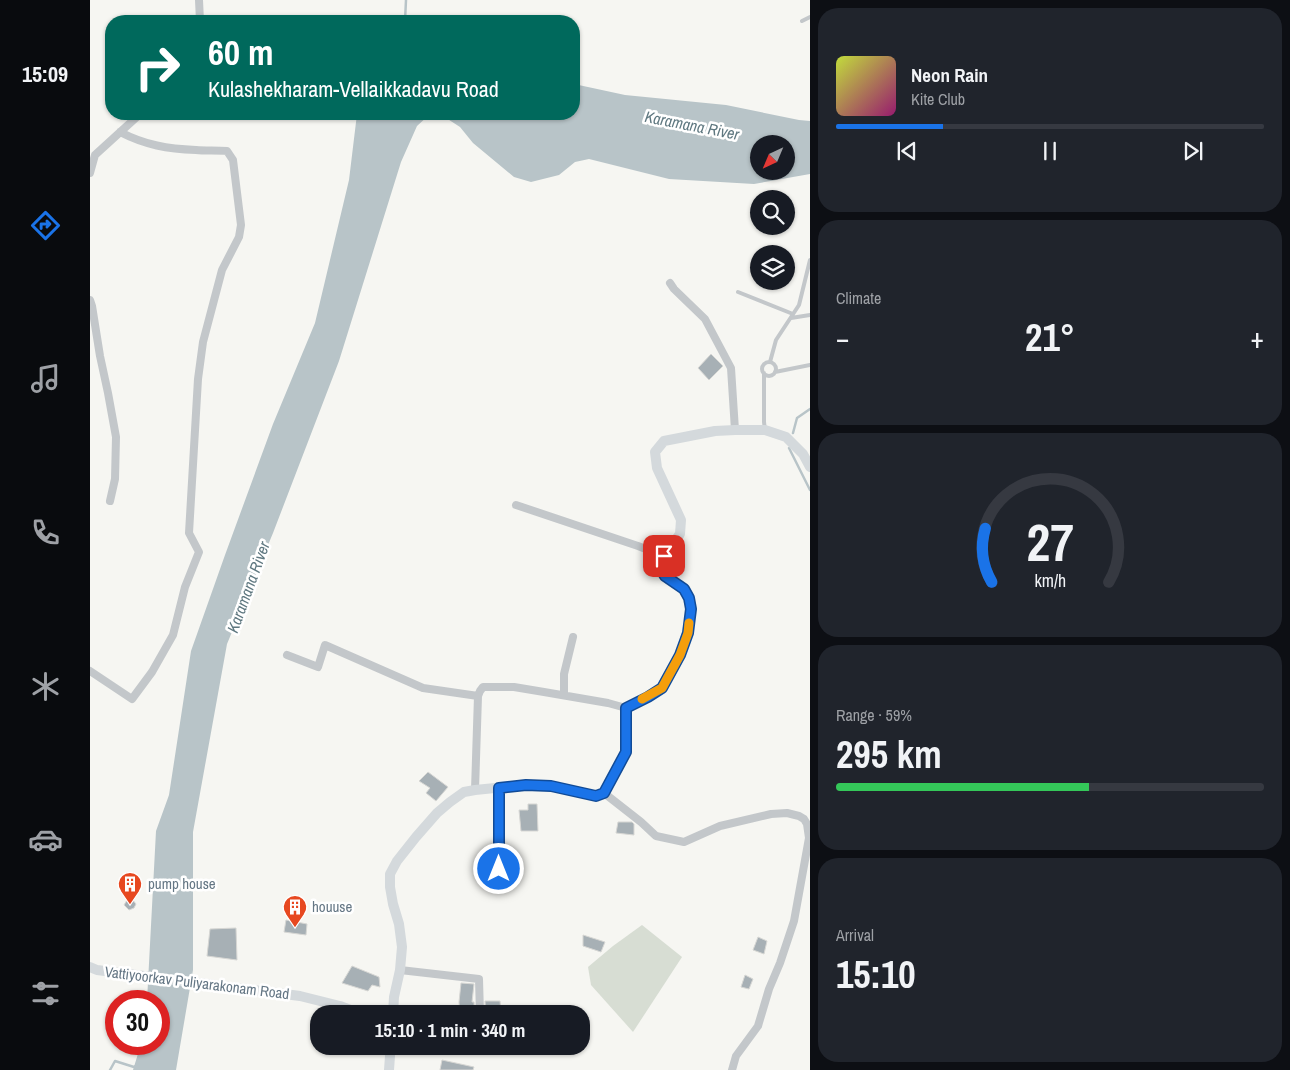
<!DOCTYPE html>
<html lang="en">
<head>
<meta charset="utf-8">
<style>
  :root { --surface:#171b24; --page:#20242c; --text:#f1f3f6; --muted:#9ea1a6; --line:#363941; --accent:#1a73e8 }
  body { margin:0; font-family:"Archivo Narrow",sans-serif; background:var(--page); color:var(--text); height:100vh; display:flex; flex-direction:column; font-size:19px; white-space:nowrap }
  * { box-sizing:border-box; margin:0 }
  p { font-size:16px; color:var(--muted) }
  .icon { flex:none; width:28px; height:28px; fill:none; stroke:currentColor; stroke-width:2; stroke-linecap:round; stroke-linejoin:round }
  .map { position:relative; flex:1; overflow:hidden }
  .details { display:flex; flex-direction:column; gap:8px; padding:8px; background:#0d0f14; width:480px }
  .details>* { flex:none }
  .top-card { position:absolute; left:15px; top:15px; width:475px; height:105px; border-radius:20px; box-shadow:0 1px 4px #0004; background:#00695c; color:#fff; overflow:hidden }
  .needle { width:32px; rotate:224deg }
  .tools { position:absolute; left:660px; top:135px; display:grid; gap:10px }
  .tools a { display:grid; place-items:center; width:45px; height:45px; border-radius:50%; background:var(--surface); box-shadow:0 1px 4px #0004; font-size:25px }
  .speed { position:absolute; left:15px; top:990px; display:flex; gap:10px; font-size:25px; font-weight:700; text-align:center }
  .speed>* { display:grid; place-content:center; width:65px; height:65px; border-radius:50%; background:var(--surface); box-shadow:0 1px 4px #0004; line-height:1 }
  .speed .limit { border:8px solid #d22; background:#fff; color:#111 }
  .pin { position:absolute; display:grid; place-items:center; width:42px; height:42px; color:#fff; margin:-21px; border-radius:10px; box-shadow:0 2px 8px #0006 }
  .me { position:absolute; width:55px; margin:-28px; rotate:0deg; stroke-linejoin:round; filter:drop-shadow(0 0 4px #0008) }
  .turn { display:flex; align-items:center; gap:18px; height:105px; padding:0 20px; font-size:22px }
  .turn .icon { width:65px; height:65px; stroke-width:2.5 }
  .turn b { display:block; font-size:35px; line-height:42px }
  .big { font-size:38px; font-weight:800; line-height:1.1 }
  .details .widget { flex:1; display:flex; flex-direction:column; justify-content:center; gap:8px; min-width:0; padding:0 18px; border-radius:20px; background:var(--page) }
  .details .dial { align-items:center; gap:0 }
  .dial svg { height:130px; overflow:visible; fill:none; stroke:var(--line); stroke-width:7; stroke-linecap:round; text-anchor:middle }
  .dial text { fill:var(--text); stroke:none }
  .song { display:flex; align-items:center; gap:15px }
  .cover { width:60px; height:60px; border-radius:8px; background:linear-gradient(135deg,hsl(70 70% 55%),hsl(320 70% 35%)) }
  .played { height:5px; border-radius:2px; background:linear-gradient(90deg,var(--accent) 25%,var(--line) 25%) }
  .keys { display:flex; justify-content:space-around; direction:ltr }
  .heat { display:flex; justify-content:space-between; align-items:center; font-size:28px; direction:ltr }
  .charge { height:8px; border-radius:4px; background:linear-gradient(90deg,#34c759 59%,var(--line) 0) }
  .trip { position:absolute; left:220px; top:1005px; width:280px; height:50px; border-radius:20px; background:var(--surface); box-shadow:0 1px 4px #0004; font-weight:800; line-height:50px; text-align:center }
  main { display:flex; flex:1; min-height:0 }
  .tabs { display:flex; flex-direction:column; width:90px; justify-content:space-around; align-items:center; background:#090b0e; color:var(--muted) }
  .tabs .icon { width:35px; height:35px }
  .tabs .selected { color:var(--accent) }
  .tabs b { font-size:22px; color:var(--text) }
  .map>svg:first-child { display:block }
</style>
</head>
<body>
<main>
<nav class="tabs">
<b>15:09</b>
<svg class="icon selected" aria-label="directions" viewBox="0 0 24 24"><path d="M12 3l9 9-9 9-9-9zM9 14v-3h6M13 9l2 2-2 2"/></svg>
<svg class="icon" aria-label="music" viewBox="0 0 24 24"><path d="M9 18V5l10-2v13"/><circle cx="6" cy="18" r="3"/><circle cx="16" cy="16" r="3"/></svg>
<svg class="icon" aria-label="phone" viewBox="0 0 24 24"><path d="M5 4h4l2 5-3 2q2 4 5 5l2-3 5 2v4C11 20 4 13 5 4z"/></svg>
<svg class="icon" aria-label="climate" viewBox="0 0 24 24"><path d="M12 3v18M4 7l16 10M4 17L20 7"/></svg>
<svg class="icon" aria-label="car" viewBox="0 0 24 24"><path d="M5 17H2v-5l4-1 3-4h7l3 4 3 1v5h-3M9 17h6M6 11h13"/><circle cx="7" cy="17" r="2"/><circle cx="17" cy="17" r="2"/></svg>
<svg class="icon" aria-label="filters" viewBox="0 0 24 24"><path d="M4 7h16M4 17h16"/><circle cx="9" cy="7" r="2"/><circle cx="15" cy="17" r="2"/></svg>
</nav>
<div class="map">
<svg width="720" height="1070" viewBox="0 0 720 1070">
  <rect width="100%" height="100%" fill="#f6f6f2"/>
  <path fill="#d7ddd3" d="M552,925L592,957L543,1032L501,985L498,967L523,946Z"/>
  <path fill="#b8c4c8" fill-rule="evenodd" d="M484,84L535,95L636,105L709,120L720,121V174L664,184L579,179L499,159L485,162L469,175L441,182L424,177L383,143L370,127L353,116L343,114H484ZM669,144H696V171H669Z
    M267,114H340L327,126L311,162L249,361L183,533L137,644L103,832V970L86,1070H43L51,1044H69V1001H57L66,831L79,795L101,651L135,555L183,424L225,323L259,180Z"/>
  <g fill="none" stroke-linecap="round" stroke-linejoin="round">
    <path stroke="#b8c4c8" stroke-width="2.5" d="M315,21L316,0
      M703,433L707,418L720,409
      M699,448L720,490
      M20,1070L25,1061L44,1067L47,1065"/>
  </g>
  <path fill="#a7b0b5" stroke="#d7d7d4" d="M621,354L633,366L619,380L608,368Z
    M338,772L358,787L346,801L336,793L340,788L329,781Z
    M438,804H447L448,831H431L429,810H438Z
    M528,822H542L544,824V835L526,833Z
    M42,899L46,904L44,908L39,910L34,905L37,900Z
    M196,920L217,924L216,935L194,932Z
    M146,928L147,960L117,956L120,929Z
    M493,935L515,942L511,952L493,946Z
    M668,937L677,941L674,954L663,950Z
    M262,966L289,977L290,987L282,985L278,991L252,983Z
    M655,975L663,979L659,989L651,987Z
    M371,983L384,984L382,1002H384V1014H370L369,1002Z
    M395,1001H410L411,1014H396Z
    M352,1060L384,1067L383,1070H350Z"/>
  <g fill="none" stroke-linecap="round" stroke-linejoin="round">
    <path stroke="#c3c7ca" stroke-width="4" d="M712,21L720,17
      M648,292L703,314
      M701,318L720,315
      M680,362L686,340L709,305L720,260
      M672 369a7 7 0 1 1 14 0a7 7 0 1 1-14 0Z
      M685,372L720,365
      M674,373V422L675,430"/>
    <path stroke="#c3c7ca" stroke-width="8" d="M109,0L110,21
      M0,173L5,155L50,114
      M580,283L584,289L615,319L641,368L645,430
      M0,300L2,306L10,356L18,393L26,437L25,479L20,501
      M426,505L548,546L574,556
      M197,655L228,667L235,645L333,688L388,696
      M0,671L42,699L62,672L83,635L95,587L109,552L99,533L108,379L113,342L132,270L149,237L151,225L143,160L137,151C126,150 116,151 106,150C78,149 55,145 30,132
      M474,695V674L483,637
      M409,788V869
      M385,790L388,696L390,691L393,687H424L454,692L518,703L536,708
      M514,793L551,822L566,836L594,842L630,826L681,814L697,813L709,816L714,819L717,824L719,838L704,921L690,963L679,989L668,1026L646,1056L642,1070
      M310,970L389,979L390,1014"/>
    <path stroke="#d4d9dc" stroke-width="10" d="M0,967L7,970L210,996L250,1006L271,1014
      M303,1014L304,997L310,970L312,947L309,924L303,904L300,887V874L307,861L326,837L347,813L360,802L374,792L385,790L436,785L461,786L506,796L514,793L536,752V708L558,697L571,688L590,655L597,633L601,609L599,598L594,589L575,576L570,568L574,556L590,534L591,520L567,468L565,452L574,441L625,431L645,430H675L696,437L713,454L720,467
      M299,1046L300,1056L299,1070"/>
  </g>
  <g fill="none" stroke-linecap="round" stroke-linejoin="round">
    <g stroke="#114b97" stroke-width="12">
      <path id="route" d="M409,869V788L436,785L461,786L506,796L514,793L536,752V708L558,697L572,688L590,655L598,633L601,609L599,598L594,589L575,576L570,568L574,556"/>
    </g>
    <use href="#route" stroke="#1a73e8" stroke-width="9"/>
    <path stroke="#f59e0b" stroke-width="9" d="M552,699L572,688L590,655L598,633L599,623"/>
  </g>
  <defs>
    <g id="building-pin" transform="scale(1.25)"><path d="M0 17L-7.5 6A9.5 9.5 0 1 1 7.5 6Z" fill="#e74820" stroke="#fff"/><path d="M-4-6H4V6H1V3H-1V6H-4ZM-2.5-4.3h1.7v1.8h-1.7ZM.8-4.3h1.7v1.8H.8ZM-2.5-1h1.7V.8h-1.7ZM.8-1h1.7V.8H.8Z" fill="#fff"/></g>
  </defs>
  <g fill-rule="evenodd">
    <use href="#building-pin" x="40" y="884"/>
    <use href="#building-pin" x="205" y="907"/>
  </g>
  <g text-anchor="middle" stroke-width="5" stroke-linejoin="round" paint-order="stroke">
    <g font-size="15" fill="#647684" stroke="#fff" text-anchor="start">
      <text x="58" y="889">pump house</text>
      <text x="222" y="912">houuse</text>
    </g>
    <g font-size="15" fill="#647684" stroke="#fff">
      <text transform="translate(107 983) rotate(7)" y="5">Vattiyoorkav Puliyarakonam Road</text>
    </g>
    <g font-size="16" font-style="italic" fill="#5f7880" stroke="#fff">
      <text transform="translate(602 125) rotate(11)" y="6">Karamana River</text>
      <text transform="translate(158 587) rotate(-70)" y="6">Karamana River</text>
    </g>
  </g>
</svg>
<div class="tools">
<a><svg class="needle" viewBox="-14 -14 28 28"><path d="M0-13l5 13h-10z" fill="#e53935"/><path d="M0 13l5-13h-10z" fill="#9ea1a6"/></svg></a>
<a><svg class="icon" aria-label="search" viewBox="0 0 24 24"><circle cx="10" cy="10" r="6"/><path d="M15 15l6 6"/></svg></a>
<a><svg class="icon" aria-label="layers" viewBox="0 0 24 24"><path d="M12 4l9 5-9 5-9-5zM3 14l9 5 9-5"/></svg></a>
</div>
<div class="speed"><div class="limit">30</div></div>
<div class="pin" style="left:574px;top:556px;background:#d93025"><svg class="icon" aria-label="arrive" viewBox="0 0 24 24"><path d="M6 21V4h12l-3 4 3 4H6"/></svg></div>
<svg class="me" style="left:409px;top:869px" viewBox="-20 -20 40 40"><circle r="17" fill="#1a73e8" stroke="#fff" stroke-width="3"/><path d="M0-11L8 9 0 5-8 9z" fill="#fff"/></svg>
<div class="trip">15:10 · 1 min · 340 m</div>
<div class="top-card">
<div class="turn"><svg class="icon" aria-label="right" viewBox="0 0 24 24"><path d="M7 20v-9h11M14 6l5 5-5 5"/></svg><div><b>60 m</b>Kulashekharam-Vellaikkadavu Road</div></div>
</div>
</div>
<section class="details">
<div class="widget">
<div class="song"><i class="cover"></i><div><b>Neon Rain</b><p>Kite Club</p></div></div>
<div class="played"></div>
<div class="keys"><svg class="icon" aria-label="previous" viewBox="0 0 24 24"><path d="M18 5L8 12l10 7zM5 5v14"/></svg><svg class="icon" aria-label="pause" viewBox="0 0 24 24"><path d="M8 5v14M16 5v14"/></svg><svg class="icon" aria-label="next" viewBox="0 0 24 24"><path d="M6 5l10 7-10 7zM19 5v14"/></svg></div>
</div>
<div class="widget"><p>Climate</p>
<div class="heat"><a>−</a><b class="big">21°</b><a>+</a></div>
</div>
<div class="widget dial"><svg viewBox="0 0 100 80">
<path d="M14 69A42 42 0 1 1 86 69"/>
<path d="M14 69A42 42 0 0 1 10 36" stroke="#1a73e8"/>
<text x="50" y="56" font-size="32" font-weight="700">27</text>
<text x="50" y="72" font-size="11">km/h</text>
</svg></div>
<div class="widget"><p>Range · 59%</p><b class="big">295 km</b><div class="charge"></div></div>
<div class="widget"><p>Arrival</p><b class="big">15:10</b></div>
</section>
</main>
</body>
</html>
